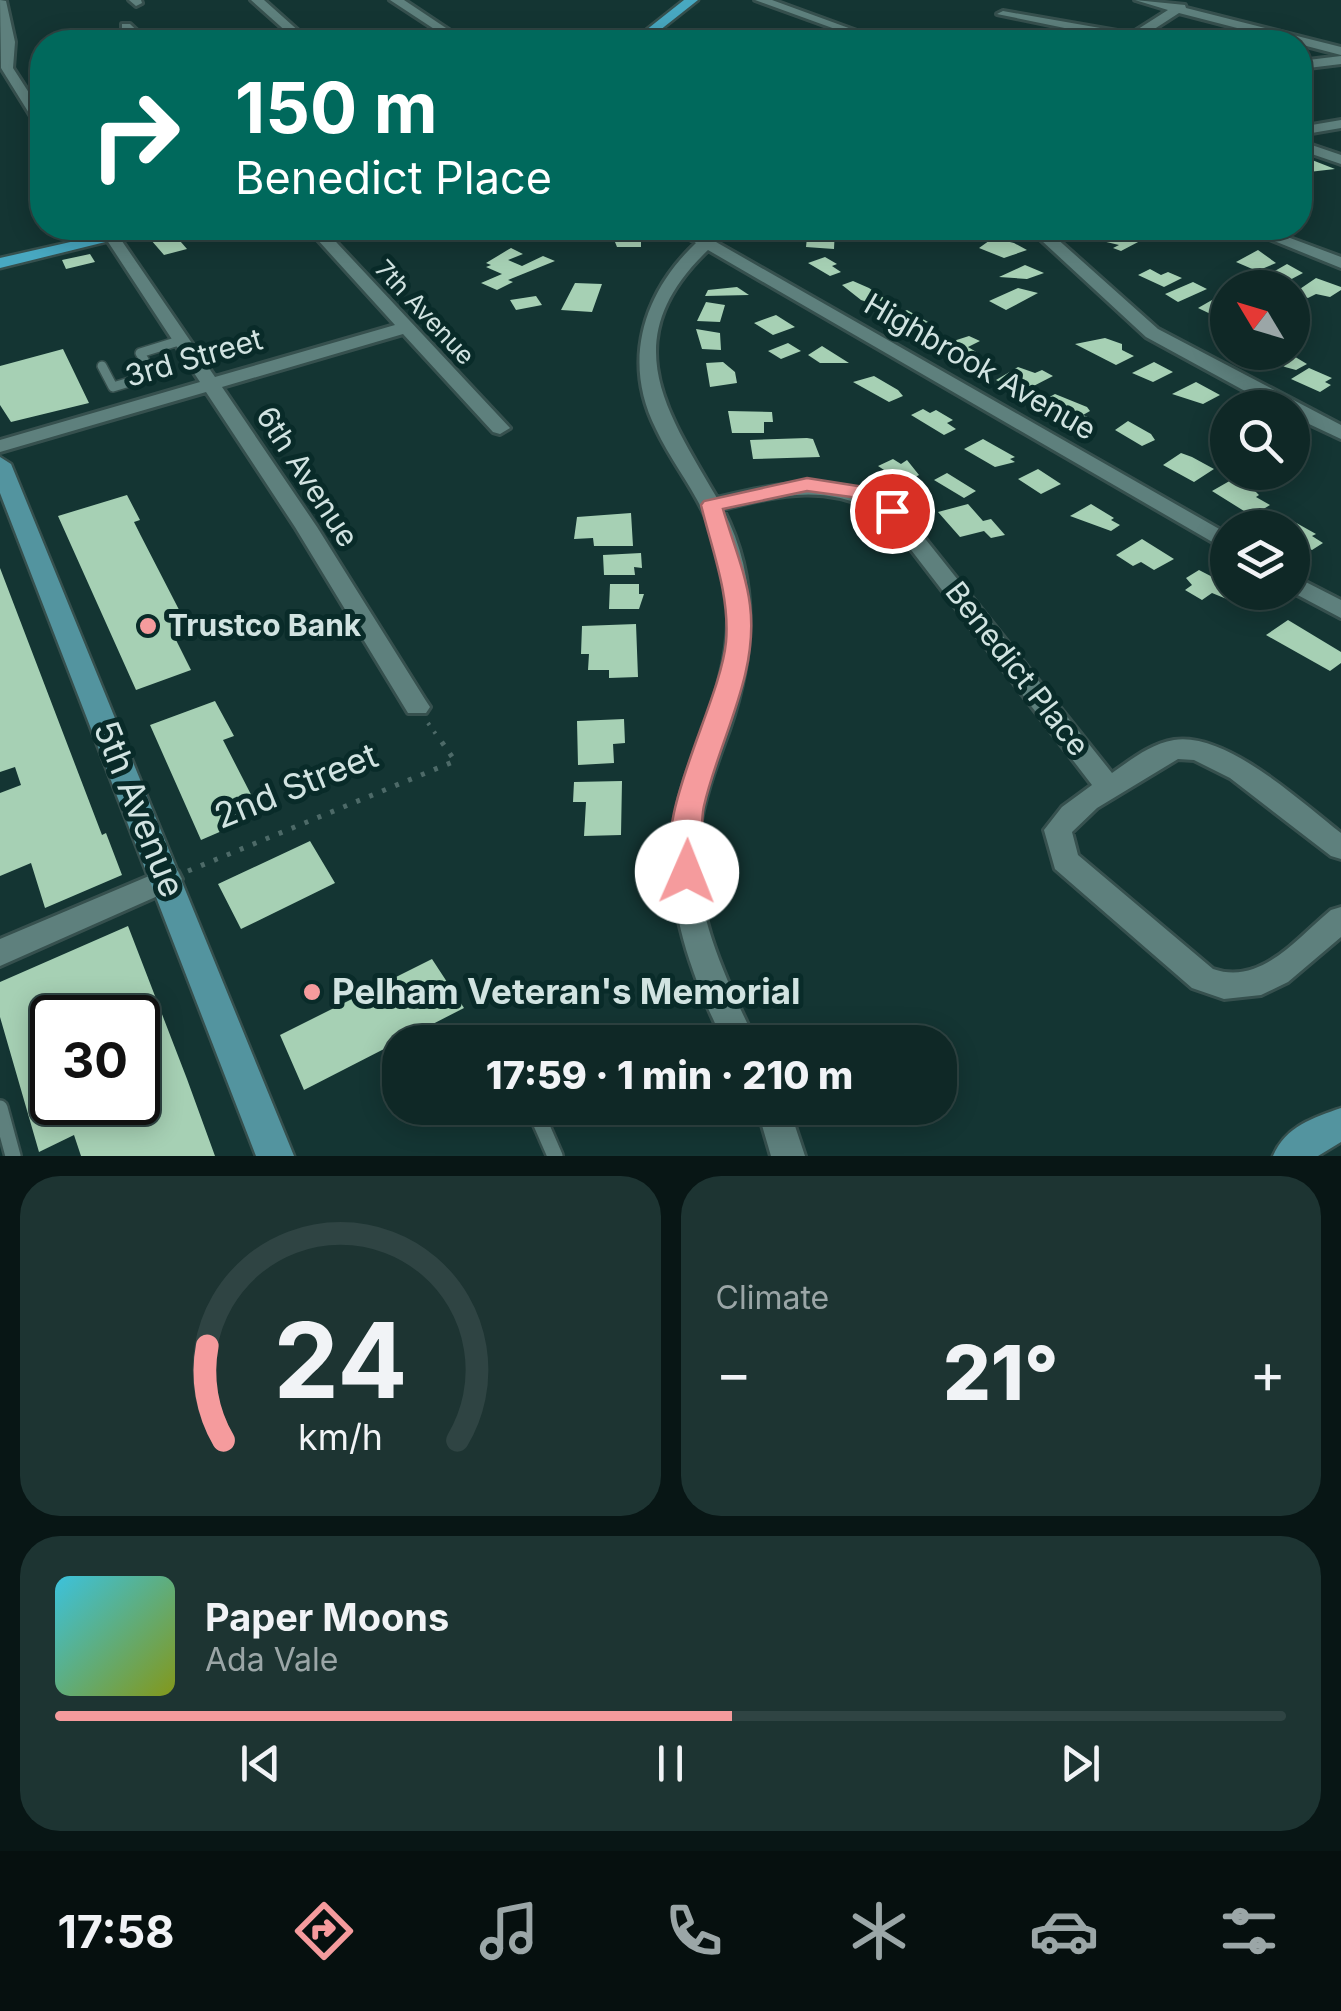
<!DOCTYPE html>
<html lang="en">
<head>
<meta charset="utf-8">
<style>
  :root { --surface:#0f2826; --page:#1d3432; --text:#f1f3f6; --muted:#9ba6a7; --line:#2f4443; --accent:#f59b9d }
  body { margin:0; font-family:Inter,sans-serif; background:var(--page); color:var(--text); height:100vh; display:flex; flex-direction:column; font-size:38px; white-space:nowrap }
  * { box-sizing:border-box; margin:0 }
  p { font-size:32px; color:var(--muted) }
  .icon { flex:none; width:55px; height:55px; fill:none; stroke:currentColor; stroke-width:2; stroke-linecap:round; stroke-linejoin:round }
  .map { position:relative; height:1156px; overflow:hidden }
  .sheet { display:flex; flex-direction:column; gap:20px; padding:20px; background:#081615; flex:1 }
  .sheet>* { flex:none }
  .hud { position:absolute; left:30px; top:30px; width:1282px; height:210px; border-radius:40px; box-shadow:0 5px 25px #0003,0 0 0 2px var(--line); background:#00695c; color:#fff; overflow:hidden }
  .needle { width:65px; rotate:308deg }
  .tools { position:absolute; left:1210px; top:270px; display:grid; gap:20px }
  .tools a { display:grid; place-items:center; width:100px; height:100px; border-radius:50%; background:var(--surface); box-shadow:0 5px 25px #0003,0 0 0 2px var(--line); font-size:50px }
  .speed { position:absolute; left:30px; top:995px; display:flex; gap:20px; font-size:50px; font-weight:700; text-align:center }
  .speed>* { display:grid; place-content:center; width:130px; height:130px; border-radius:50%; background:var(--surface); box-shadow:0 5px 25px #0003,0 0 0 2px var(--line); line-height:1 }
  .speed .limit { border:5px solid #111; border-radius:15px; background:#fff; color:#111 }
  .pin { position:absolute; display:grid; place-items:center; width:85px; height:85px; color:#fff; margin:-42px; border:5px solid #fff; border-radius:50%; box-shadow:0 2px 10px #0007 }
  .me { position:absolute; width:110px; margin:-55px; rotate:1deg; stroke-linejoin:round; filter:drop-shadow(0 0 8px #0008) }
  .turn { display:flex; align-items:center; gap:35px; height:210px; padding:0 40px; font-size:45px }
  .turn .icon { width:130px; height:130px; stroke-width:2.5 }
  .turn b { display:block; font-size:70px; line-height:85px }
  .big { font-size:75px; font-weight:800; line-height:1.1 }
  .sheet .card { flex:1; display:flex; flex-direction:column; justify-content:center; gap:15px; min-width:0; padding:0 35px; border-radius:40px; background:var(--page) }
  .sheet .dial { align-items:center; gap:0 }
  .dial svg { height:260px; overflow:visible; fill:none; stroke:var(--line); stroke-width:7; stroke-linecap:round; text-anchor:middle }
  .dial text { fill:var(--text); stroke:none }
  .song { display:flex; align-items:center; gap:30px }
  .cover { width:120px; height:120px; border-radius:15px; background:linear-gradient(135deg,hsl(190 70% 55%),hsl(70 70% 35%)) }
  .played { height:10px; border-radius:5px; background:linear-gradient(90deg,var(--accent) 55%,var(--line) 55%) }
  .keys { display:flex; justify-content:space-around; direction:ltr }
  .heat { display:flex; justify-content:space-between; align-items:center; font-size:55px; direction:ltr }
  .sheet .tiles { flex:1; display:grid; gap:20px; grid-template-columns:1fr 1fr }
  .card:last-child { grid-column:span 2 }
  .trip { position:absolute; left:382px; top:1025px; width:575px; height:100px; border-radius:40px; background:var(--surface); box-shadow:0 5px 25px #0003,0 0 0 2px var(--line); font-weight:800; line-height:100px; text-align:center }
  .menu { display:flex; height:160px; justify-content:space-around; align-items:center; background:#06100f; color:var(--muted) }
  .menu .icon { width:70px; height:70px }
  .menu .current { color:var(--accent) }
  .menu b { font-size:45px; color:var(--text) }
  .map>svg:first-child { display:block }
</style>
</head>
<body>
<div class="map">
<svg width="1341" height="1156" viewBox="0 0 1341 1156">
  <rect width="100%" height="100%" fill="#143533"/>
  <path fill="#a6d0b4" fill-rule="evenodd" d="M1312,160L1335,169L1300,173V165Z
    M808,228H835L834,249L806,247Z
    M1185,228H1212L1218,230L1199,239L1179,231Z
    M1118,230L1133,236L1140,241L1121,251L1113,248L1119,245L1098,240Z
    M174,234L187,249L164,255L151,240Z
    M618,234H641V247H617L613,237Z
    M993,238L1014,243L1027,250L1004,258L979,248Z
    M511,248L523,254L508,260L522,266L543,256L555,261L508,280L513,282L497,290L481,283L502,274L486,267L491,265L486,263Z
    M1258,250L1276,263L1257,271L1236,262Z
    M90,254L95,262L66,269L62,260Z
    M825,257L837,264L832,266L841,272L830,276L808,263Z
    M1287,264L1303,273L1286,282L1268,275Z
    M1025,265L1044,273L1027,279L999,277Z
    M1150,269L1161,275L1168,272L1182,278L1164,287L1138,275Z
    M1316,278L1341,287V290L1330,297L1316,294L1308,298L1294,293Z
    M853,281L869,288L890,302L879,306L861,300L842,285Z
    M1193,282L1207,289L1178,302L1165,294Z
    M575,283L602,284L592,312L561,310Z
    M737,287L749,295L705,296L708,290Z
    M1018,288L1038,293L1006,310L989,301Z
    M536,296L542,305L516,310L510,300Z
    M1219,296L1228,300V314L1219,318L1198,308Z
    M706,302L725,305L720,322L697,321Z
    M907,310L928,322L922,324L932,329L923,334L891,317Z
    M776,315L795,327L773,335L754,323Z
    M696,329L720,333L721,350L702,349Z
    M969,336L980,341L968,347L978,353L967,358L941,345Z
    M1105,338L1122,344V350L1134,356L1116,365L1075,344Z
    M788,343L801,351L781,359L768,351Z
    M822,346L849,363H820L808,355Z
    M63,349L89,403L11,422L0,405V366Z
    M1273,352H1287L1307,364L1296,370L1285,367L1265,356Z
    M723,362L735,372L737,383L710,387L706,363Z
    M1154,362L1173,372L1153,382L1132,373Z
    M1018,367L1035,373L1042,370L1053,376L1020,393L996,380Z
    M1309,368L1332,378L1325,382L1331,385L1320,392L1291,379Z
    M874,376L898,390L903,396L889,402L853,382Z
    M1196,382L1220,395L1203,404L1172,394Z
    M1055,394L1087,407L1090,411L1083,415L1090,418L1082,423L1042,401Z
    M923,409L930,413L936,410L953,420L947,423L956,429L944,435L911,415Z
    M728,411L772,412L773,422H764V433H732Z
    M1128,421L1151,434L1155,440L1142,446L1115,430Z
    M807,438L813,439L820,457L753,459L750,440Z
    M983,439L1015,457L1010,459L1015,462L995,467L964,449Z
    M1181,453L1192,457L1214,469L1194,482L1163,465Z
    M893,459L901,464L907,460L919,475L904,483L878,466Z
    M1038,469L1061,484L1041,494L1018,479Z
    M947,473L976,491L964,498L934,480Z
    M1233,479L1254,490L1259,495L1256,497L1270,505L1252,516L1212,491Z
    M127,495L140,520L134,522L141,536L191,633L175,638L191,670L136,690L58,516Z
    M968,504L983,521L991,519L1005,535L991,538L984,531L960,537L938,512Z
    M1091,504L1114,518L1111,520L1120,525L1111,531L1070,516Z
    M631,513L633,546H594L593,538L574,539L577,517Z
    M1284,516L1316,534L1312,536L1323,543L1312,550L1292,541V528H1266Z
    M1142,539L1174,559L1154,570L1141,562L1133,566L1116,555Z
    M641,553L642,568L634,567L635,575H604L603,555Z
    M0,568L102,835L106,833L122,875L45,908L31,863L0,876V793L21,785L15,767L0,772Z
    M1199,570L1228,585V592L1243,595L1234,602L1212,593L1202,600L1185,590L1192,585L1186,578Z
    M610,584H639V594H644L639,609H609Z
    M1288,620L1341,652V663L1330,671L1266,635Z
    M636,624L638,677L609,678V670H588L589,654H581L582,626Z
    M215,701L234,736L223,740L261,814L201,840L150,725Z
    M624,719L625,743L613,744L614,763L578,765L577,721Z
    M622,781L621,835L584,836L586,802H573L574,782Z
    M310,841L335,883L241,929L218,884Z
    M128,926L187,1079L215,1156H81L74,1135L39,1152L0,1017V982ZM52,1018H138V1102H52Z
    M432,959L464,1008L304,1090L280,1035Z"/>
  <g fill="none" stroke-linecap="round" stroke-linejoin="round">
    <g stroke="#36504e" stroke-width="12">
      <path id="lane-far1" d="M102,366L113,387L153,375L140,353L182,340"/>
    </g>
    <g stroke="#36504e" stroke-width="20">
      <path id="lane" d="M0,1108L13,1156
        M467,1108H491
        M534,1108L555,1156"/>
    </g>
    <g stroke="#36504e" stroke-width="6">
      <path id="street" d="M0,0L6,1L15,42L13,68L42,113V127L37,126L1,68Z
        M129,0H141L142,3L136,6Z
        M251,0H264L311,42H298Z
        M390,0H404L467,42H454Z
        M755,0H772L887,42H871Z
        M1135,0L1185,5L1186,8L1341,47V55L1179,13L1142,37L1123,40L997,14L1003,11L1123,32L1135,31L1168,10Z
        M122,24H130L149,42H137L122,28Z
        M1341,56V64L1300,69V61Z
        M1341,120V128L1300,135V127Z
        M1300,141L1341,155V164L1300,150Z
        M99,228H113L215,377L395,325L307,228H323L510,428L500,434L493,432L403,334L222,387L317,527L426,701L430,707L426,713H408L295,527L206,392L0,452V440L200,382Z
        M673,228H691L705,235L715,228H731L716,242L1228,534V551L708,250C615,339 665,409 717,498C782,482 838,472 899,506L1112,773C1131,760 1150,744 1174,740C1227,732 1301,802 1341,833V859L1331,856L1230,778L1194,760L1178,759L1097,808L1072,832L1078,855L1213,969C1261,986 1297,938 1331,910L1341,907V937L1288,982L1261,995L1224,999L1192,988L1055,869L1044,830L1062,807L1092,785L885,516C828,483 783,494 723,509C760,581 755,655 729,730C717,763 704,796 699,832C690,908 725,976 756,1042H724C683,959 654,872 685,779C704,724 730,671 728,611C726,579 718,544 705,515C691,485 670,459 656,429C622,362 643,293 696,243Z
        M1028,228H1045L1158,329L1341,425V439L1292,416V408H1276L1146,337Z
        M1242,228H1263L1341,257V268Z
        M1292,575L1341,600V618L1292,592Z
        M168,868L178,871L182,879L178,887L0,966V939Z
        M757,1108H789L805,1156H771Z"/>
    </g>
    <g stroke="#36504e" stroke-width="5">
      <path id="secondary" d="M0,457L11,464L294,1156H256L0,493Z
        M1341,1108V1142L1318,1156H1273C1286,1126 1313,1118 1341,1108Z"/>
    </g>
    <g stroke="#36504e" stroke-width="5">
      <path id="primary" d="M684,0H698L645,42H631Z
        M132,228H162L0,268V258Z"/>
    </g>
    <path stroke="#4d6a68" stroke-width="4" stroke-dasharray="2.5 8" stroke-linecap="butt" d="M428,723L440,740"/>
    <path stroke="#4d6a68" stroke-width="5" stroke-dasharray="4 10" stroke-linecap="butt" d="M188,871L455,761L439,738"/>
    <use href="#lane-far1" stroke="#5e807d" stroke-width="9"/>
    <use href="#lane" stroke="#5e807d" stroke-width="15"/>
    <use href="#street" fill="#5e807d" fill-rule="evenodd"/>
    <use href="#secondary" fill="#53949f" fill-rule="evenodd"/>
    <use href="#primary" fill="#48a8c1" fill-rule="evenodd"/>
  </g>
  <path fill="#f59b9d" stroke="#9f6566" stroke-width="2.5" d="M807,478L864,487L903,511L892,517L851,497L807,491L723,509C732,540 746,573 750,605C759,675 719,740 704,806C699,827 705,865 697,881H677C647,824 720,706 726,642C730,595 712,550 701,505L704,501Z"/>
  <g fill="#f59b9d" stroke="#092b29" stroke-width="4">
    <circle cx="148" cy="626" r="10"/>
    <circle cx="312" cy="992" r="10"/>
  </g>
  <g text-anchor="middle" stroke-width="10" stroke-linejoin="round" paint-order="stroke">
    <g font-size="25" fill="#d1e3e1" stroke="#092b29">
      <text transform="translate(425 312) rotate(47)" y="9">7th Avenue</text>
    </g>
    <g font-size="30" fill="#d1e3e1" stroke="#092b29">
      <text transform="translate(194 358) rotate(-16)" y="10">3rd Street</text>
      <text transform="translate(980 367) rotate(30)" y="10">Highbrook Avenue</text>
      <text transform="translate(307 477) rotate(57)" y="10">6th Avenue</text>
      <text transform="translate(1017 669) rotate(52)" y="10">Benedict Place</text>
    </g>
    <g font-size="30" font-weight="bold" fill="#d1e3e1" stroke="#092b29" text-anchor="start">
      <text x="168" y="636">Trustco Bank</text>
    </g>
    <g font-size="35" fill="#d1e3e1" stroke="#092b29">
      <text transform="translate(296 786) rotate(-22)" y="12">2nd Street</text>
      <text transform="translate(139 809) rotate(68)" y="12">5th Avenue</text>
    </g>
    <g font-size="35" font-weight="bold" fill="#d1e3e1" stroke="#092b29" text-anchor="start">
      <text x="332" y="1004">Pelham Veteran's Memorial</text>
    </g>
  </g>
</svg>
<div class="tools">
<a><svg class="needle" viewBox="-14 -14 28 28"><path d="M0-13l5 13h-10z" fill="#e53935"/><path d="M0 13l5-13h-10z" fill="#9ba6a7"/></svg></a>
<a><svg class="icon" aria-label="search" viewBox="0 0 24 24"><circle cx="10" cy="10" r="6"/><path d="M15 15l6 6"/></svg></a>
<a><svg class="icon" aria-label="layers" viewBox="0 0 24 24"><path d="M12 4l9 5-9 5-9-5zM3 14l9 5 9-5"/></svg></a>
</div>
<div class="speed"><div class="limit">30</div></div>
<div class="pin" style="left:892px;top:511px;background:#d93025"><svg class="icon" aria-label="arrive" viewBox="0 0 24 24"><path d="M6 21V4h12l-3 4 3 4H6"/></svg></div>
<svg class="me" style="left:687px;top:872px" viewBox="-20 -20 40 40"><circle r="19" fill="#fff"/><path d="M0-13L10 11 0 6-10 11z" fill="#f59b9d"/></svg>
<div class="trip">17:59 · 1 min · 210 m</div>
<div class="hud">
<div class="turn"><svg class="icon" aria-label="right" viewBox="0 0 24 24"><path d="M7 20v-9h11M14 6l5 5-5 5"/></svg><div><b>150 m</b>Benedict Place</div></div>
</div>
</div>
<section class="sheet">
<div class="tiles">
<div class="card dial"><svg viewBox="0 0 100 80">
<path d="M14 69A42 42 0 1 1 86 69"/>
<path d="M14 69A42 42 0 0 1 9 40" stroke="#f59b9d"/>
<text x="50" y="56" font-size="32" font-weight="700">24</text>
<text x="50" y="72" font-size="11">km/h</text>
</svg></div>
<div class="card"><p>Climate</p>
<div class="heat"><a>−</a><b class="big">21°</b><a>+</a></div>
</div>
<div class="card">
<div class="song"><i class="cover"></i><div><b>Paper Moons</b><p>Ada Vale</p></div></div>
<div class="played"></div>
<div class="keys"><svg class="icon" aria-label="previous" viewBox="0 0 24 24"><path d="M18 5L8 12l10 7zM5 5v14"/></svg><svg class="icon" aria-label="pause" viewBox="0 0 24 24"><path d="M8 5v14M16 5v14"/></svg><svg class="icon" aria-label="next" viewBox="0 0 24 24"><path d="M6 5l10 7-10 7zM19 5v14"/></svg></div>
</div>
</div>
</section>
<nav class="menu">
<b>17:58</b>
<svg class="icon current" aria-label="directions" viewBox="0 0 24 24"><path d="M12 3l9 9-9 9-9-9zM9 14v-3h6M13 9l2 2-2 2"/></svg>
<svg class="icon" aria-label="music" viewBox="0 0 24 24"><path d="M9 18V5l10-2v13"/><circle cx="6" cy="18" r="3"/><circle cx="16" cy="16" r="3"/></svg>
<svg class="icon" aria-label="phone" viewBox="0 0 24 24"><path d="M5 4h4l2 5-3 2q2 4 5 5l2-3 5 2v4C11 20 4 13 5 4z"/></svg>
<svg class="icon" aria-label="climate" viewBox="0 0 24 24"><path d="M12 3v18M4 7l16 10M4 17L20 7"/></svg>
<svg class="icon" aria-label="car" viewBox="0 0 24 24"><path d="M5 17H2v-5l4-1 3-4h7l3 4 3 1v5h-3M9 17h6M6 11h13"/><circle cx="7" cy="17" r="2"/><circle cx="17" cy="17" r="2"/></svg>
<svg class="icon" aria-label="filters" viewBox="0 0 24 24"><path d="M4 7h16M4 17h16"/><circle cx="9" cy="7" r="2"/><circle cx="15" cy="17" r="2"/></svg>
</nav>
</body>
</html>
